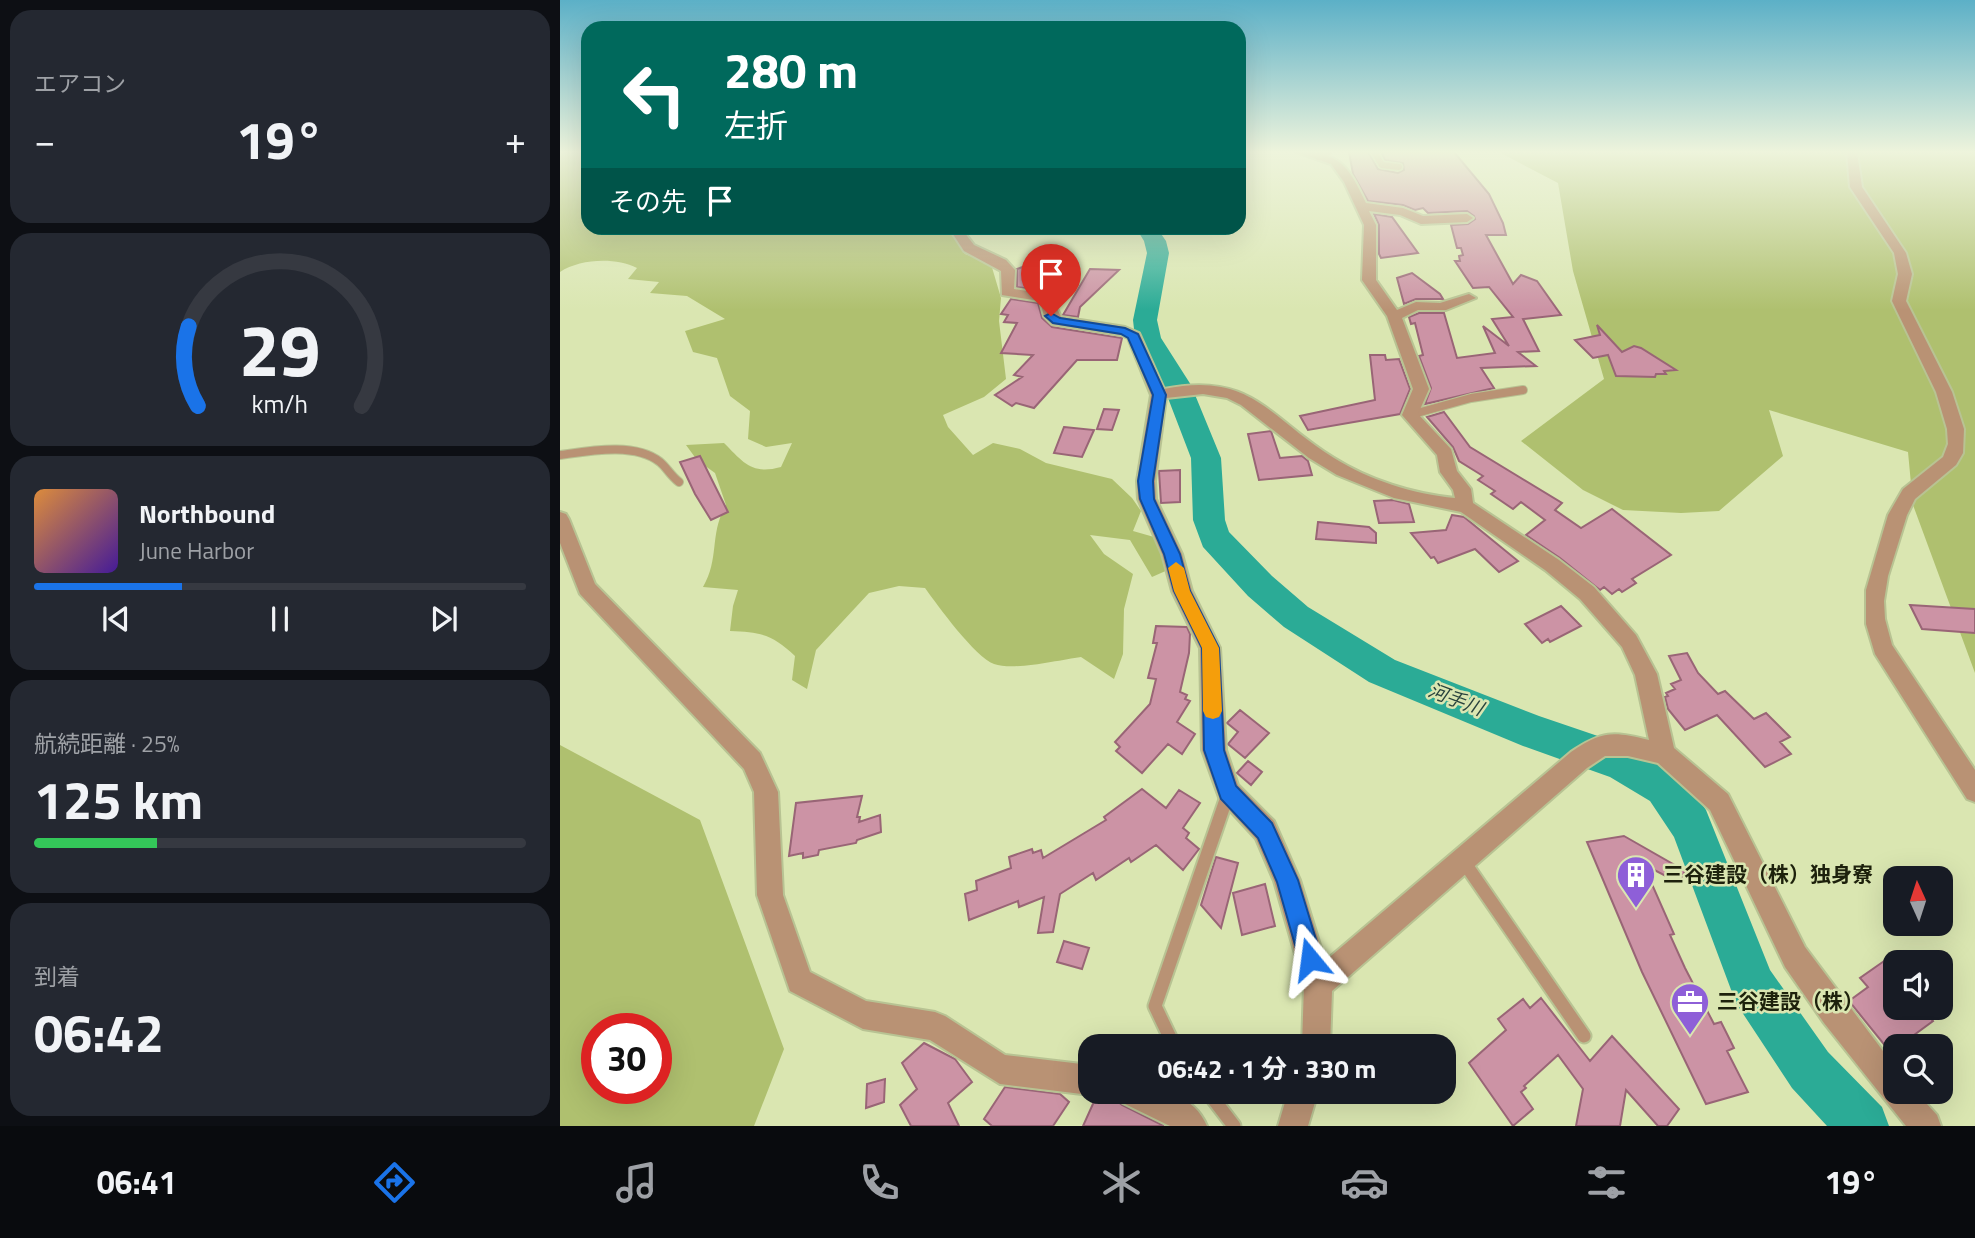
<!DOCTYPE html>
<html lang="ja">
<head>
<meta charset="utf-8">
<style>
  :root { --surface:#171b24; --page:#242831; --text:#f1f3f6; --muted:#9ea1a6; --line:#363941; --accent:#1a73e8 }
  body { margin:0; font-family:"Titillium Web","Noto Sans JP",sans-serif; background:var(--page); color:var(--text); height:100vh; display:flex; flex-direction:column; font-size:26px; white-space:nowrap }
  * { box-sizing:border-box; margin:0 }
  p { font-size:23px; color:var(--muted) }
  .icon { flex:none; width:38px; height:38px; fill:none; stroke:currentColor; stroke-width:2; stroke-linecap:round; stroke-linejoin:round }
  .map { position:relative; flex:1; overflow:hidden }
  .drawer { display:flex; flex-direction:column; gap:10px; padding:10px; background:#0d0f14; width:560px }
  .drawer>* { flex:none }
  .top-card { position:absolute; left:21px; top:21px; width:665px; height:214px; border-radius:21px; box-shadow:0 7px 28px #0002; background:#00695c; color:#fff; overflow:hidden }
  .needle { width:46px; rotate:357deg }
  .fabs { position:absolute; left:1323px; top:866px; display:grid; gap:14px }
  .fabs a { display:grid; place-items:center; width:70px; height:70px; border-radius:14px; background:var(--surface); box-shadow:0 7px 28px #0002; font-size:35px }
  .speed { position:absolute; left:21px; top:1013px; display:flex; gap:14px; font-size:35px; font-weight:700; text-align:center }
  .speed>* { display:grid; place-content:center; width:91px; height:91px; border-radius:50%; background:var(--surface); box-shadow:0 7px 28px #0002; line-height:1 }
  .speed .limit { border:10px solid #d22; background:#fff; color:#111 }
  .pin { position:absolute; display:grid; place-items:center; width:60px; height:60px; color:#fff; margin:-72px -30px; border-radius:50% 50% 50% 0; rotate:-45deg; box-shadow:0 0 7px #0007 }
  .pin .icon { rotate:45deg }
  .me { position:absolute; width:77px; margin:-38px; rotate:344deg; stroke-linejoin:round; filter:drop-shadow(0 0 5px #0008) }
  .turn { display:flex; align-items:center; gap:24px; height:147px; padding:0 28px; font-size:32px }
  .turn .icon { width:91px; height:91px; stroke-width:2.5 }
  .turn b { display:block; font-size:49px; line-height:60px }
  .then { display:flex; align-items:center; height:66px; padding:0 28px; background:#0003; gap:14px; font-size:26px }
  .big { font-size:52px; font-weight:700; line-height:1.1 }
  .drawer .widget { flex:1; display:flex; flex-direction:column; justify-content:center; gap:10px; min-width:0; padding:0 24px; border-radius:21px; background:var(--page) }
  .drawer .dial { align-items:center; gap:0 }
  .dial svg { height:182px; overflow:visible; fill:none; stroke:var(--line); stroke-width:7; stroke-linecap:round; text-anchor:middle }
  .dial text { fill:var(--text); stroke:none }
  .song { display:flex; align-items:center; gap:21px }
  .cover { width:84px; height:84px; border-radius:10px; background:linear-gradient(135deg,hsl(30 70% 55%),hsl(260 70% 35%)) }
  .played { height:7px; border-radius:4px; background:linear-gradient(90deg,var(--accent) 30%,var(--line) 30%) }
  .keys { display:flex; justify-content:space-around; direction:ltr }
  .heat { display:flex; justify-content:space-between; align-items:center; font-size:38px; direction:ltr }
  .charge { height:10px; border-radius:5px; background:linear-gradient(90deg,#34c759 25%,var(--line) 0) }
  .trip { position:absolute; left:518px; top:1034px; width:378px; height:70px; border-radius:21px; background:var(--surface); box-shadow:0 7px 28px #0002; font-weight:700; line-height:70px; text-align:center }
  .dock { display:flex; height:112px; justify-content:space-around; align-items:center; background:#090b0e; color:var(--muted) }
  .dock .icon { width:49px; height:49px }
  .dock .on { color:var(--accent) }
  .dock b { font-size:32px; color:var(--text) }
  main { display:flex; flex:1; min-height:0 }
  .map>svg:first-child { display:block }
</style>
</head>
<body>
<main>
<section class="drawer">
<div class="widget"><p>エアコン</p>
<div class="heat"><a>−</a><b class="big">19°</b><a>+</a></div>
</div>
<div class="widget dial"><svg viewBox="0 0 100 80">
<path d="M14 69A42 42 0 1 1 86 69"/>
<path d="M14 69A42 42 0 0 1 10 34" stroke="#1a73e8"/>
<text x="50" y="56" font-size="32" font-weight="700">29</text>
<text x="50" y="72" font-size="11">km/h</text>
</svg></div>
<div class="widget">
<div class="song"><i class="cover"></i><div><b>Northbound</b><p>June Harbor</p></div></div>
<div class="played"></div>
<div class="keys"><svg class="icon" aria-label="previous" viewBox="0 0 24 24"><path d="M18 5L8 12l10 7zM5 5v14"/></svg><svg class="icon" aria-label="pause" viewBox="0 0 24 24"><path d="M8 5v14M16 5v14"/></svg><svg class="icon" aria-label="next" viewBox="0 0 24 24"><path d="M6 5l10 7-10 7zM19 5v14"/></svg></div>
</div>
<div class="widget"><p>航続距離 · 25%</p><b class="big">125 km</b><div class="charge"></div></div>
<div class="widget"><p>到着</p><b class="big">06:42</b></div>
</section>
<div class="map">
<svg width="1415" height="1126" viewBox="0 0 1415 1126">
  <rect width="100%" height="100%" fill="#dae6b1"/>
  <path fill="#afc06f" fill-rule="evenodd" d="M0,152H28V228H387L405,254L431,264L441,298L439,321L446,379L424,397L383,415L388,427L413,455L433,443L460,449L486,463L552,479L572,498L581,511L573,531L594,537L610,569L592,577L570,540L530,535L544,554L573,574L564,609L563,654L554,679L521,657C499,660 454,671 434,664C415,657 378,606 365,588L339,586L309,593L256,650L247,689L232,680L235,656C213,635 201,632 170,631L173,606L178,590L143,587C160,558 149,534 166,505L155,473L137,460L126,445L164,443C184,463 192,475 221,467L232,443L206,447L188,439L190,411L170,396L157,358L133,352L125,331L165,319L127,296L90,293L99,282L68,279L77,268C55,257 20,259 0,272Z
    M939,152H1415V673L1353,505L1348,452L1209,410L1223,456L1159,511L1121,513L1063,510L1023,490L961,441L1044,379L1013,271L998,183Z
    M0,745L140,820L224,1049L194,1126H0ZM37,1029H96V1088H37Z"/>
  <g fill="none" stroke-linecap="round" stroke-linejoin="round">
    <path fill="#2bab96" fill-rule="evenodd" d="M576,228H597L606,241L609,253L597,320L601,338L631,385L661,458L665,520L669,532L712,576L748,607L835,660L979,716L1076,749L1120,773L1146,810L1210,970L1268,1052L1322,1107L1329,1126H1267L1232,1088L1176,1003L1114,837L1090,801L1050,777L963,746L809,682L724,627L688,596L643,547L633,520L631,458L603,385L575,338L573,320L587,253L584,241Z"/>
  </g>
  <path fill="#cc93a5" stroke="#996576" stroke-width="2" d="M789,152H808L818,169L838,173L844,170L843,163L825,160L821,152H894L929,194L943,223L946,235H926L953,284L961,275L977,281L1001,315L963,319L979,351L958,352L976,366L921,368L934,388L865,404L871,388L859,356L863,355L855,323L851,324L849,317L859,313H884L897,358L935,353L923,326L949,346L932,319L953,317L929,287L913,288L895,261H900L899,256L903,255L901,248H897L891,225L908,224L915,219L914,216L907,211L868,213L863,208L855,210L843,205L808,201L793,174Z
    M814,214L832,217L858,253L821,258L819,254V225Z
    M487,255V270L478,271V290L457,287V269L471,264V256Z
    M530,269L559,270L520,307L518,317L503,315Z
    M852,273L880,294L883,299H856L844,304L837,278Z
    M451,299L478,303L482,318L492,327L562,338L557,360H517L474,408L456,403L452,406L435,395L462,377L454,375L473,355L441,353L457,323L444,322L448,315L441,314Z
    M1037,325L1062,352L1074,346L1081,348L1116,370L1104,371L1106,374H1096L1095,377L1056,376L1048,355L1033,358L1015,340L1040,335Z
    M810,355H825L826,360L839,359L850,389L840,414L748,430L740,416L815,400Z
    M544,409L559,410L552,430L537,429Z
    M884,412L910,447L1002,503L995,510L1021,528L1052,509L1111,555L1072,579L1076,583L1062,592L1059,589L1052,594L1044,587L1040,590L1000,558L966,535L985,520L961,502L953,509L931,494L935,491L918,480L923,476L899,461L893,447L867,417Z
    M504,427L534,430L522,457L494,453Z
    M711,431L720,458L742,456L748,461L752,475L699,480L688,434Z
    M140,456L168,512L151,520L135,494L120,462Z
    M620,470V502L601,503L599,471Z
    M814,501L833,500L849,504L854,522L819,523Z
    M892,515L904,517L958,561L939,572L915,549L878,563L874,557L871,558L851,533L886,530Z
    M758,522L809,527L816,533V543L756,539Z
    M1350,605L1415,609V633L1362,629Z
    M1001,606L1021,626L990,642L988,639L982,643L965,624Z
    M596,626L627,627L630,634L629,653L620,692L627,695L625,699L630,701L617,722L635,734L622,754L608,744L582,773L556,751L560,747L555,742L590,704L596,679L588,678L597,643H593Z
    M1127,653L1138,673L1158,694L1165,691L1194,719L1206,713L1230,737L1220,742L1231,754L1205,767L1157,715L1125,730L1108,709L1105,697L1108,696L1106,693L1115,689L1111,684L1121,680L1109,656Z
    M680,710L709,733L685,758L668,744L678,732L667,723Z
    M688,761L702,772L691,785L677,773Z
    M582,789L606,808L619,790L640,803L623,828L629,833L626,838L639,849L623,870L596,845L571,862L569,858L536,880L533,873L500,894L493,932L478,933L484,897L459,907L458,901L409,920L405,894L417,890L416,881L451,868L449,857L472,849L473,853L481,850L483,858L546,820L544,817Z
    M302,796L297,817H300L299,822L320,815L321,832L297,840L296,843L259,850L258,855L243,858V853L229,856L236,803Z
    M1064,836L1125,871L1119,883L1083,864L1114,934L1110,935L1125,968L1154,1024L1161,1022L1174,1048L1167,1051L1188,1092L1146,1104L1082,972L1027,842Z
    M656,857L678,863L661,928L641,905Z
    M705,884L715,926L682,935L673,893Z
    M504,941L529,948L522,969L497,962Z
    M1327,959L1335,968V1008H1362L1373,1021L1339,1046H1335L1331,1053L1289,1001L1308,987L1300,978Z
    M981,998L1030,1061L1052,1036L1119,1109L1107,1126H1098L1066,1090L1060,1126H1016L1023,1089L998,1055L964,1086L966,1088L961,1092L973,1109L953,1126L909,1063L946,1030L938,1019L963,999L970,1008Z
    M364,1043L395,1059L412,1082L388,1103L399,1126H351L340,1105L357,1089L342,1063Z
    M325,1079L324,1102L306,1108L307,1084Z
    M445,1087L500,1094L509,1102L493,1126H432L424,1119Z
    M537,1095L550,1102L552,1097L562,1105L604,1126H523Z"/>
  <g fill="none" stroke-linecap="round" stroke-linejoin="round">
    <g stroke="#b8c393" stroke-width="9">
      <path id="service-far2" d="M814,152L822,165L839,167
        M758,157L768,152"/>
    </g>
    <g stroke="#b8c393" stroke-width="10">
      <path id="service-far1" d="M850,415L911,398L963,390
        M0,455C29,451 75,442 100,462C107,468 111,476 119,482"/>
    </g>
    <g stroke="#b8c393" stroke-width="17">
      <path id="service" d="M904,862L1024,1036
        M614,1046L595,1006L668,794
        M648,1092L674,1126"/>
    </g>
    <g stroke="#b8c393" stroke-width="4">
      <path id="minor" d="M736,152C780,152 788,165 806,203L843,208L863,216L907,214L913,218L907,222L861,224L840,215L809,211L816,225V280L837,310L856,302L880,303L909,294L916,298L886,310H858L842,318L869,389L858,414L891,449L897,471L911,489L913,503L999,560L1034,587L1076,635L1097,674L1114,748L1168,794L1245,947L1335,1067V1092H1356L1377,1115L1381,1126H1346L1264,1023L1225,967L1150,810L1098,763L1068,756H1045L1027,768L772,991L770,1046H742L744,985L714,881L696,839L660,800L642,750L640,648L612,591L602,554L578,499L577,481L591,395L568,338L561,335L492,324L484,316L480,301L442,295L441,271L404,251L389,228H401L414,245L446,260L455,270L454,289L491,295L501,317L565,327L579,333L604,389C692,371 709,418 774,458C809,480 853,494 895,498L893,490L880,472L877,455L842,415L853,389L827,316L802,280L804,225L784,182L771,164ZM643,394L667,398L681,405L749,458L777,475L834,498L901,512L985,570L1020,599L1062,647L1075,675L1089,740C1052,731 1042,731 1011,752L765,961L740,880L714,821L678,785L666,750L660,648L632,591L622,554L596,499L595,481L606,398Z
        M1287,152H1297L1302,187L1346,253L1352,274L1346,301L1392,392L1404,429L1403,453L1396,465L1355,499L1347,515L1328,576L1324,601L1325,619L1332,645L1415,770V802L1407,799L1315,654L1306,624V590L1328,515L1343,489L1383,457L1388,444L1387,429L1376,392L1332,301L1338,274L1334,253L1290,187Z
        M0,512L6,514L9,519L35,584L200,753L218,792L223,895L250,972L306,1001L375,1012L385,1016L445,1055L530,1065V1092H537L530,1095L440,1084L370,1040L303,1029L230,991L197,895L194,792L184,769L20,594L0,543Z
        M559,1092C594,1092 631,1088 647,1126H610L563,1103Z
        M728,1092H758L748,1126H718Z"/>
    </g>
    <use href="#service-far2" stroke="#b99274" stroke-width="6"/>
    <use href="#service-far1" stroke="#b99274" stroke-width="8"/>
    <use href="#service" stroke="#b99274" stroke-width="13"/>
    <use href="#minor" fill="#b99274" fill-rule="evenodd"/>
  </g>
  <linearGradient id="sky" x2="0" y2="1"><stop stop-color="#5cb0c7"/><stop offset="0.49" stop-color="#eef4dc"/><stop offset="1" stop-color="#eef4dc" stop-opacity="0"/></linearGradient>
  <rect width="1415" height="310" fill="url(#sky)"/>
  <path fill="#1a73e8" stroke="#114b97" stroke-width="2" d="M491,313L500,318L565,328L578,334L606,395L593,481L594,499L620,554L630,591L659,648L664,750L676,786L712,823L738,880L762,959L758,967L750,970L742,967L739,959L717,882L698,838L661,799L644,750L642,648L614,591L604,554L580,499L578,481L593,395L568,338L561,334L493,323L485,316Z"/>
  <path fill="#f59e0b" d="M616,562L624,568L630,591L659,648L662,711L659,717L653,719L646,717L643,711L642,648L614,591L608,568Z"/>
  <defs>
    <g id="building-pin" transform="scale(2.0125)"><path d="M0 17L-7.5 6A9.5 9.5 0 1 1 7.5 6Z" fill="#8e5fd8" stroke="#dae6b1"/><path d="M-4-6H4V6H1V3H-1V6H-4ZM-2.5-4.3h1.7v1.8h-1.7ZM.8-4.3h1.7v1.8H.8ZM-2.5-1h1.7V.8h-1.7ZM.8-1h1.7V.8H.8Z" fill="#fff"/></g>
    <g id="office-pin" transform="scale(2.0125)"><path d="M0 17L-7.5 6A9.5 9.5 0 1 1 7.5 6Z" fill="#8e5fd8" stroke="#dae6b1"/><path d="M-6-3h4V-5.5h4V-3h4V5H-6ZM-1-4.5V-3h2v-1.5ZM-6 0V1H6V0Z" fill="#fff"/></g>
  </defs>
  <g fill-rule="evenodd">
    <use href="#building-pin" x="1076" y="875"/>
    <use href="#office-pin" x="1130" y="1002"/>
  </g>
  <g text-anchor="middle" stroke-width="5" stroke-linejoin="round" paint-order="stroke">
    <g font-size="19" font-style="italic" fill="#29433d" stroke="#dae6b1">
      <text transform="translate(896 699) rotate(21)" y="7">河手川</text>
    </g>
    <g font-size="21" font-weight="bold" fill="#1d210c" stroke="#dae6b1" text-anchor="start">
      <text x="1103" y="882">三谷建設（株）独身寮</text>
      <text x="1157" y="1009">三谷建設（株）</text>
    </g>
  </g>
</svg>
<div class="fabs">
<a><svg class="needle" viewBox="-14 -14 28 28"><path d="M0-13l5 13h-10z" fill="#e53935"/><path d="M0 13l5-13h-10z" fill="#9ea1a6"/></svg></a>
<a><svg class="icon" aria-label="sound" viewBox="0 0 24 24"><path d="M4 9h4l5-4v14l-5-4H4zM17 9q2 3 0 6"/></svg></a>
<a><svg class="icon" aria-label="search" viewBox="0 0 24 24"><circle cx="10" cy="10" r="6"/><path d="M15 15l6 6"/></svg></a>
</div>
<div class="speed"><div class="limit">30</div></div>
<div class="pin" style="left:491px;top:316px;background:#d93025"><svg class="icon" aria-label="arrive" viewBox="0 0 24 24"><path d="M6 21V4h12l-3 4 3 4H6"/></svg></div>
<svg class="me" style="left:750px;top:959px" viewBox="-20 -20 40 40"><path d="M0-17L14 15 0 8-14 15z" fill="#1a73e8" stroke="#fff" stroke-width="4"/></svg>
<div class="trip">06:42 · 1 分 · 330 m</div>
<div class="top-card">
<div class="turn"><svg class="icon" aria-label="left" viewBox="0 0 24 24"><path d="M17 20v-9H6M10 6l-5 5 5 5"/></svg><div><b>280 m</b>左折</div></div>
<div class="then">その先<svg class="icon" aria-label="arrive" viewBox="0 0 24 24"><path d="M6 21V4h12l-3 4 3 4H6"/></svg></div>
</div>
</div>
</main>
<nav class="dock">
<b>06:41</b>
<svg class="icon on" aria-label="directions" viewBox="0 0 24 24"><path d="M12 3l9 9-9 9-9-9zM9 14v-3h6M13 9l2 2-2 2"/></svg>
<svg class="icon" aria-label="music" viewBox="0 0 24 24"><path d="M9 18V5l10-2v13"/><circle cx="6" cy="18" r="3"/><circle cx="16" cy="16" r="3"/></svg>
<svg class="icon" aria-label="phone" viewBox="0 0 24 24"><path d="M5 4h4l2 5-3 2q2 4 5 5l2-3 5 2v4C11 20 4 13 5 4z"/></svg>
<svg class="icon" aria-label="climate" viewBox="0 0 24 24"><path d="M12 3v18M4 7l16 10M4 17L20 7"/></svg>
<svg class="icon" aria-label="car" viewBox="0 0 24 24"><path d="M5 17H2v-5l4-1 3-4h7l3 4 3 1v5h-3M9 17h6M6 11h13"/><circle cx="7" cy="17" r="2"/><circle cx="17" cy="17" r="2"/></svg>
<svg class="icon" aria-label="filters" viewBox="0 0 24 24"><path d="M4 7h16M4 17h16"/><circle cx="9" cy="7" r="2"/><circle cx="15" cy="17" r="2"/></svg>
<b>19°</b>
</nav>
</body>
</html>
